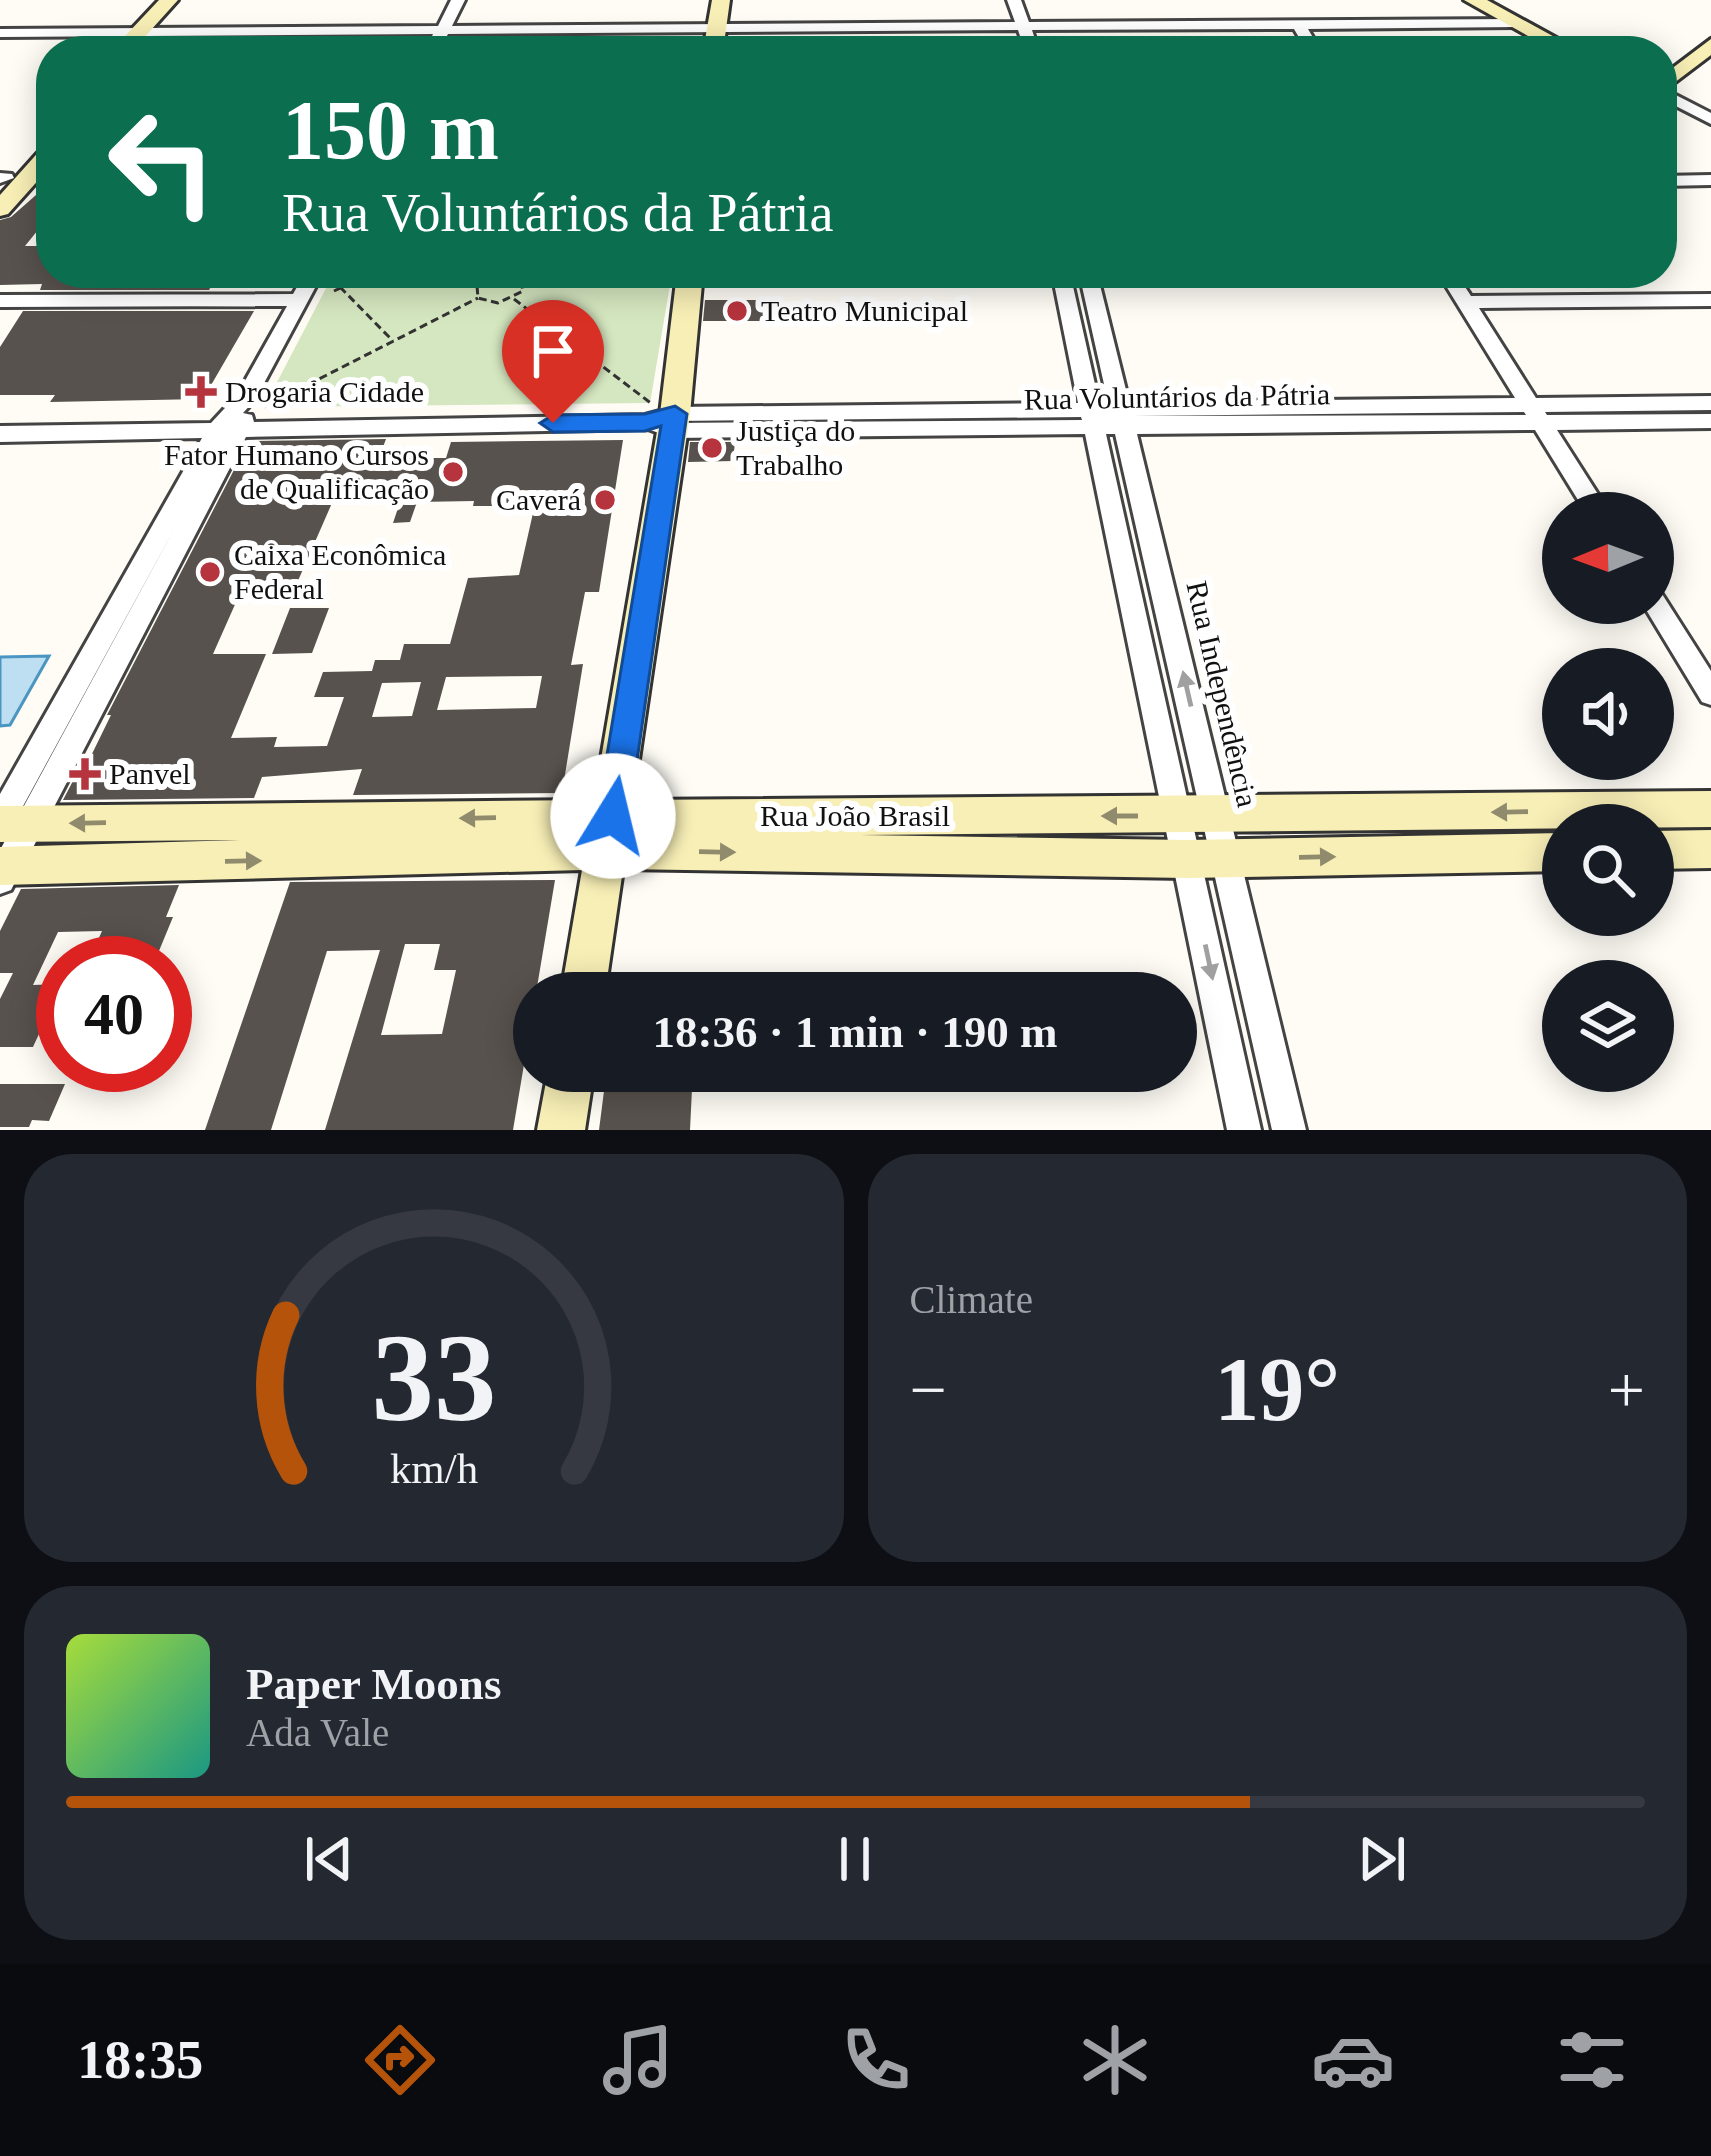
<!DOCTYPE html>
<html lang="en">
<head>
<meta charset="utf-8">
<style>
  :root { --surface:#171b24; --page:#242831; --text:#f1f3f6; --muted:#9ea1a6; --line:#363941; --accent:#b45309 }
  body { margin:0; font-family:Georgia,serif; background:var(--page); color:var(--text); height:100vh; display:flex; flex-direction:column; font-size:45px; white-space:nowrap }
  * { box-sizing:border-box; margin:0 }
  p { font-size:39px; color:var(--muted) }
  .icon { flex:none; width:66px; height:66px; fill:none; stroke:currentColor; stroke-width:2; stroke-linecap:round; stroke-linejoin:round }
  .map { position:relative; height:1130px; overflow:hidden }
  .sheet { display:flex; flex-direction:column; gap:24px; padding:24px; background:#0d0f14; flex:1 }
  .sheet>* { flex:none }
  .banner { position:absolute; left:36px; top:36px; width:1641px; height:252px; border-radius:48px; box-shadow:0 6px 30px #0003; background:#0b6e4f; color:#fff; overflow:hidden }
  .needle { width:78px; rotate:269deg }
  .controls { position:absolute; left:1542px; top:492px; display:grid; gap:24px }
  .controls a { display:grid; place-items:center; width:132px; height:132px; border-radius:50%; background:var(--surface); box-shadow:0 6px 30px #0003; font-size:60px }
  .speed { position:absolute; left:36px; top:936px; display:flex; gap:24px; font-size:60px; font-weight:700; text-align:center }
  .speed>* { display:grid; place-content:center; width:156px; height:156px; border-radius:50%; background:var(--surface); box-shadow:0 6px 30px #0003; line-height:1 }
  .speed .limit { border:18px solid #d22; background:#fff; color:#111 }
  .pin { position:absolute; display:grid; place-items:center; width:102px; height:102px; color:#fff; margin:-123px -51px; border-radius:50% 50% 50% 0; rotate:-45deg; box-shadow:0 0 12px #0007 }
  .pin .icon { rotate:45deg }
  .me { position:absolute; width:132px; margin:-66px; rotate:9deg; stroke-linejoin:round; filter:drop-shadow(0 0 9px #0008) }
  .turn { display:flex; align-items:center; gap:42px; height:252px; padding:0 48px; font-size:54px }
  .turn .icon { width:156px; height:156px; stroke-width:2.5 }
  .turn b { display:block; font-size:84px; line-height:102px }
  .big { font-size:90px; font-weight:600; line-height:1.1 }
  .sheet .tile { flex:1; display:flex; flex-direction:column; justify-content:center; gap:18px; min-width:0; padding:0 42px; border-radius:48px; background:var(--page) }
  .sheet .dial { align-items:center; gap:0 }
  .dial svg { height:312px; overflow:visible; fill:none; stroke:var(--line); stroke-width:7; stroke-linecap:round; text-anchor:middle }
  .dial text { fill:var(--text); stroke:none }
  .song { display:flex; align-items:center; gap:36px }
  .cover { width:144px; height:144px; border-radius:18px; background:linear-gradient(135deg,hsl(80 70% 55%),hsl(170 70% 35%)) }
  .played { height:12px; border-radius:6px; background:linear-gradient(90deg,var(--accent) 75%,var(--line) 75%) }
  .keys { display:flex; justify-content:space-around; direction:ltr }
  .heat { display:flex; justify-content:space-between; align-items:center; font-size:66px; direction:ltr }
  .sheet .tiles { flex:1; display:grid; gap:24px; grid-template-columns:1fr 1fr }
  .tile:last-child { grid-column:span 2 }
  .trip { position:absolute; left:513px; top:972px; width:684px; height:120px; border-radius:60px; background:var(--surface); box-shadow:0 6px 30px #0003; font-weight:600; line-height:120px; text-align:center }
  .menu { display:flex; height:192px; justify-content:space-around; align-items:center; background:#090b0e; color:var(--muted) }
  .menu .icon { width:84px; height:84px }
  .menu .on { color:var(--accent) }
  .menu b { font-size:54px; color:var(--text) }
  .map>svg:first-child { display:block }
</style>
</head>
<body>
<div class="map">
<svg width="1711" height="1130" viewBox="0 0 1711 1130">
  <rect width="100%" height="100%" fill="#fefcf5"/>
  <path fill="#d5e7c0" d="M334,273H672L650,403L264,407Z"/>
  <path fill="#bedff1" stroke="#4b95c2" stroke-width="3" d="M49,656L10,725L0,726V657Z"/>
  <path fill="#58524e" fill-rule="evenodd" d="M36,195H51V214L25,246H51V273H219L209,290H40L42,284L0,285V220L11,217Z
    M705,300H772L770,321H703Z
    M23,311H254L203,399L50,402L55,395H0V347Z
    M386,439L383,447L408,446L404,458H446L451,442L623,440L599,592H585L571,665L583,664L562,793L353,795L362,769L262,777L254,798L63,800L84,760H89L111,715H107L249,441ZM474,501L473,506H522L520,514L533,513L519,575L468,578L450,644H404L400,660H375L372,671L323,672L314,697H344L327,746L274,747L277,737L231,738L266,654H213L237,600L290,599L332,503L400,502L393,523L410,522L417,502ZM542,676L536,708L437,710L446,677ZM421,682L412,716L372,717L382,683Z
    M690,442H735L733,461L688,462Z
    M290,608H329L312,653L272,654Z
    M555,880L513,1130H325L380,950L327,951L271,1130H205L290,882ZM405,944H440L434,970H456L442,1034L381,1035Z
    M179,885L166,917H173L154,963H88L102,931L58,932L33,985L62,984L33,1047H0V999L13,973H0V931L21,889Z
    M0,1084H65L49,1121L32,1120L29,1127H0Z
    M692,1089L690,1130H599L604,1091Z"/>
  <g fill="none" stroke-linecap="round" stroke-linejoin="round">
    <g stroke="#444" stroke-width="6">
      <path id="street" d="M451,0H465L452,26L1015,22L1007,0H1021L1029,22L1517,19L1524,23L1517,27L1308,29L1321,51H1307L1294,29L1032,30L1039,51H1025L1018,30L448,34L439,51H425L433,34L0,37V29L438,26Z
        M1662,88L1711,113V124L1662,99Z
        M0,173L12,174L14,178L0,183Z
        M1711,175V185L1662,186V176Z
        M305,273H323L255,400L243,413L252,415L254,422L645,415L675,407L1078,403L1052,273H1070L1099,402H1108L1079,273H1097L1129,402L1515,398L1438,273H1456L1471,296L1711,294V306L1479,308L1536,398L1711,396V410L1545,412L1547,415L1711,414V428L1557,430L1610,513H1586L1535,430L1137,434L1306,1130H1272L1115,434H1106L1261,1130H1227L1085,434L672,438L648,429L246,437L11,890L0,894V850L178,522L10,830L0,834V794L202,438L0,442V426L211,423L237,395L287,306L0,307V295L293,294ZM1524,412L1526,415L1132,416ZM1081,417L1082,420L669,423L675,421Z
        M1653,591L1662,594L1711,671V705L1702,702L1642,603H1653Z"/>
    </g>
    <g stroke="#333" stroke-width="6">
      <path id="secondary" d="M159,0H178L132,51H111Z
        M712,0H730L723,51H703Z
        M1464,0H1487L1580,51H1555Z
        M1711,39V55L1662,92V76Z
        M51,145V166L8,214L0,216V195L43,147Z
        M677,273H703L690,414L633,800L1711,791V827L861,835L1187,840L1563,833V871L1187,878L623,869L605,993H561L582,870L0,885V847L240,840L0,842V806L594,800L660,414Z
        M1711,830V868L1653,869V831Z
        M548,1071H594L585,1130H537Z"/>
    </g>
    <path stroke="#333" stroke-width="3" stroke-dasharray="8 4.5" stroke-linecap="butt" d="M498,275L520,278L523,291L498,303L478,298L477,286Z
      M340,287L393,341
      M334,291L372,273
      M514,299L652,404
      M264,407L478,298"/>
    <use href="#street" fill="#fff" fill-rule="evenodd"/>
    <use href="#secondary" fill="#f8efb6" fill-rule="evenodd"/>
  </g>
  <defs><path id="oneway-solid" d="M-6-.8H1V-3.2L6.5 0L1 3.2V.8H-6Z" transform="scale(3)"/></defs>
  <g fill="#a0a0a0">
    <use href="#oneway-solid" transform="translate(1187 689) rotate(-103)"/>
    <use href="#oneway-solid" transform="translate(1209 962) rotate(78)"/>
  </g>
  <g fill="#908b6c">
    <use href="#oneway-solid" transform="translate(1510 812) rotate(179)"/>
    <use href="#oneway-solid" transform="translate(1120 816) rotate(180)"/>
    <use href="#oneway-solid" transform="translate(478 818) rotate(179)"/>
    <use href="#oneway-solid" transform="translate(88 823) rotate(179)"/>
    <use href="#oneway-solid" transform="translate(717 852) rotate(1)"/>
    <use href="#oneway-solid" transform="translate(1317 857) rotate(-1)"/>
    <use href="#oneway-solid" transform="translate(243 861) rotate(-1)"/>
  </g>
  <path fill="#1a73e8" stroke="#114b97" stroke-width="3" d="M675,406L687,414L629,816L624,827L613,831L601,827L597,816L661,426L645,431L553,432L540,423L553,415L645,414Z"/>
  <g fill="#b6343d" stroke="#fff" stroke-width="4.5">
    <circle cx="737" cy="311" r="12"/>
    <path d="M195 374h12v12h12v12h-12v12h-12v-12h-12v-12h12z"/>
    <circle cx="712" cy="448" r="12"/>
    <circle cx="453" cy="472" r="12"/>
    <circle cx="605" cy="500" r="12"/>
    <circle cx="210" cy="572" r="12"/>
    <path d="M79 756h12v12h12v12h-12v12h-12v-12h-12v-12h12z"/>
  </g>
  <g text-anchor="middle" stroke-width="12" stroke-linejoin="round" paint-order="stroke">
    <g font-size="30" fill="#111" stroke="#fff" text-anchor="start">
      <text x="761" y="321">Teatro Municipal</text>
      <text x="225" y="402">Drogaria Cidade</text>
      <text x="736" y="441">Justiça do<tspan x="736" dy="34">Trabalho</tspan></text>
      <text x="429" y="465" text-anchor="end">Fator Humano Cursos<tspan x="429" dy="34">de Qualificação</tspan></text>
      <text x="581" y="510" text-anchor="end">Caverá</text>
      <text x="234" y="565">Caixa Econômica<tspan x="234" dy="34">Federal</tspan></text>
      <text x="109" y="784">Panvel</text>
    </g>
    <g font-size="30" fill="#111" stroke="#fff">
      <text transform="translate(1177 397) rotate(-1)" y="10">Rua Voluntários da Pátria</text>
      <text transform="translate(1222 694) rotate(77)" y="10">Rua Independência</text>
      <text x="855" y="826">Rua João Brasil</text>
    </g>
  </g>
</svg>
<div class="controls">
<a><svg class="needle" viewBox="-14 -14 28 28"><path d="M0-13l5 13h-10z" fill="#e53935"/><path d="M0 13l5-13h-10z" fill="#9ea1a6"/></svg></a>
<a><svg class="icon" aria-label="sound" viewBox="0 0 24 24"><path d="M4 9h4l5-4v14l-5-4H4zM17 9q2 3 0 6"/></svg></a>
<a><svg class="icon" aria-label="search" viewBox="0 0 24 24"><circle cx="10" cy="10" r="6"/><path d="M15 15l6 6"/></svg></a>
<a><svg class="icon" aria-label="layers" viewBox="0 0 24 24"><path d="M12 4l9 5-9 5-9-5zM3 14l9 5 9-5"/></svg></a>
</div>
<div class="speed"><div class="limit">40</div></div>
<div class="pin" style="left:553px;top:423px;background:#d93025"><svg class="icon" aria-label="arrive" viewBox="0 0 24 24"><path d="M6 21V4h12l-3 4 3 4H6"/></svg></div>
<svg class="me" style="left:613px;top:816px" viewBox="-20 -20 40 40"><circle r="19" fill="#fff"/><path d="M0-13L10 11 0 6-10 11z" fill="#1a73e8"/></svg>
<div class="trip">18:36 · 1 min · 190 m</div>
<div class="banner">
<div class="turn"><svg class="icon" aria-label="left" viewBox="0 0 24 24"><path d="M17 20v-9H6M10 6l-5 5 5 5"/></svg><div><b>150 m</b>Rua Voluntários da Pátria</div></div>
</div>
</div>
<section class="sheet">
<div class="tiles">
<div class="tile dial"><svg viewBox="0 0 100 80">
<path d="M14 69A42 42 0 1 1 86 69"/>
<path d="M14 69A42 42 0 0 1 12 29" stroke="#b45309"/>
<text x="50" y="56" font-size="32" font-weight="700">33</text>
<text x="50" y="72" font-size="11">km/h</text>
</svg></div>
<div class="tile"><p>Climate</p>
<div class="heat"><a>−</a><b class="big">19°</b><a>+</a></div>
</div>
<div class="tile">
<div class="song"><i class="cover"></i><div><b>Paper Moons</b><p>Ada Vale</p></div></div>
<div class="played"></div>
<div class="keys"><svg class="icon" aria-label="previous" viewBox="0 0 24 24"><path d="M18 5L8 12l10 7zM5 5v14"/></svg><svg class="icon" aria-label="pause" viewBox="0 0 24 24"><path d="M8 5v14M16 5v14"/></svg><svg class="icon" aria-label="next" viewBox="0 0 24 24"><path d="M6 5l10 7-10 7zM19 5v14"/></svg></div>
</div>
</div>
</section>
<nav class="menu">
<b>18:35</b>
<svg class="icon on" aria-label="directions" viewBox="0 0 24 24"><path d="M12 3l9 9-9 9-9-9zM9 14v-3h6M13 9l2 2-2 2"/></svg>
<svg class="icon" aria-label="music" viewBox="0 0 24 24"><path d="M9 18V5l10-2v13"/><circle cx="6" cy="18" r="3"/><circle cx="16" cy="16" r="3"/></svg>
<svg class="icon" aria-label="phone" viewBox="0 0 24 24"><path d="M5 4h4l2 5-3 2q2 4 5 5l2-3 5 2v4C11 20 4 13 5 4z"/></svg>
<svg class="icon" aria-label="climate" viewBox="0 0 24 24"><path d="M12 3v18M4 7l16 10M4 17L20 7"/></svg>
<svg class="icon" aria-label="car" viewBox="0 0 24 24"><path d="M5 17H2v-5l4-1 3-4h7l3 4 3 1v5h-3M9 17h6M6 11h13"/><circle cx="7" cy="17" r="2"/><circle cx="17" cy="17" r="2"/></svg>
<svg class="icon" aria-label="filters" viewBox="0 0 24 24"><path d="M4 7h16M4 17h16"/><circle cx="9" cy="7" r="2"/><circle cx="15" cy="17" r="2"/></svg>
</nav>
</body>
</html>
